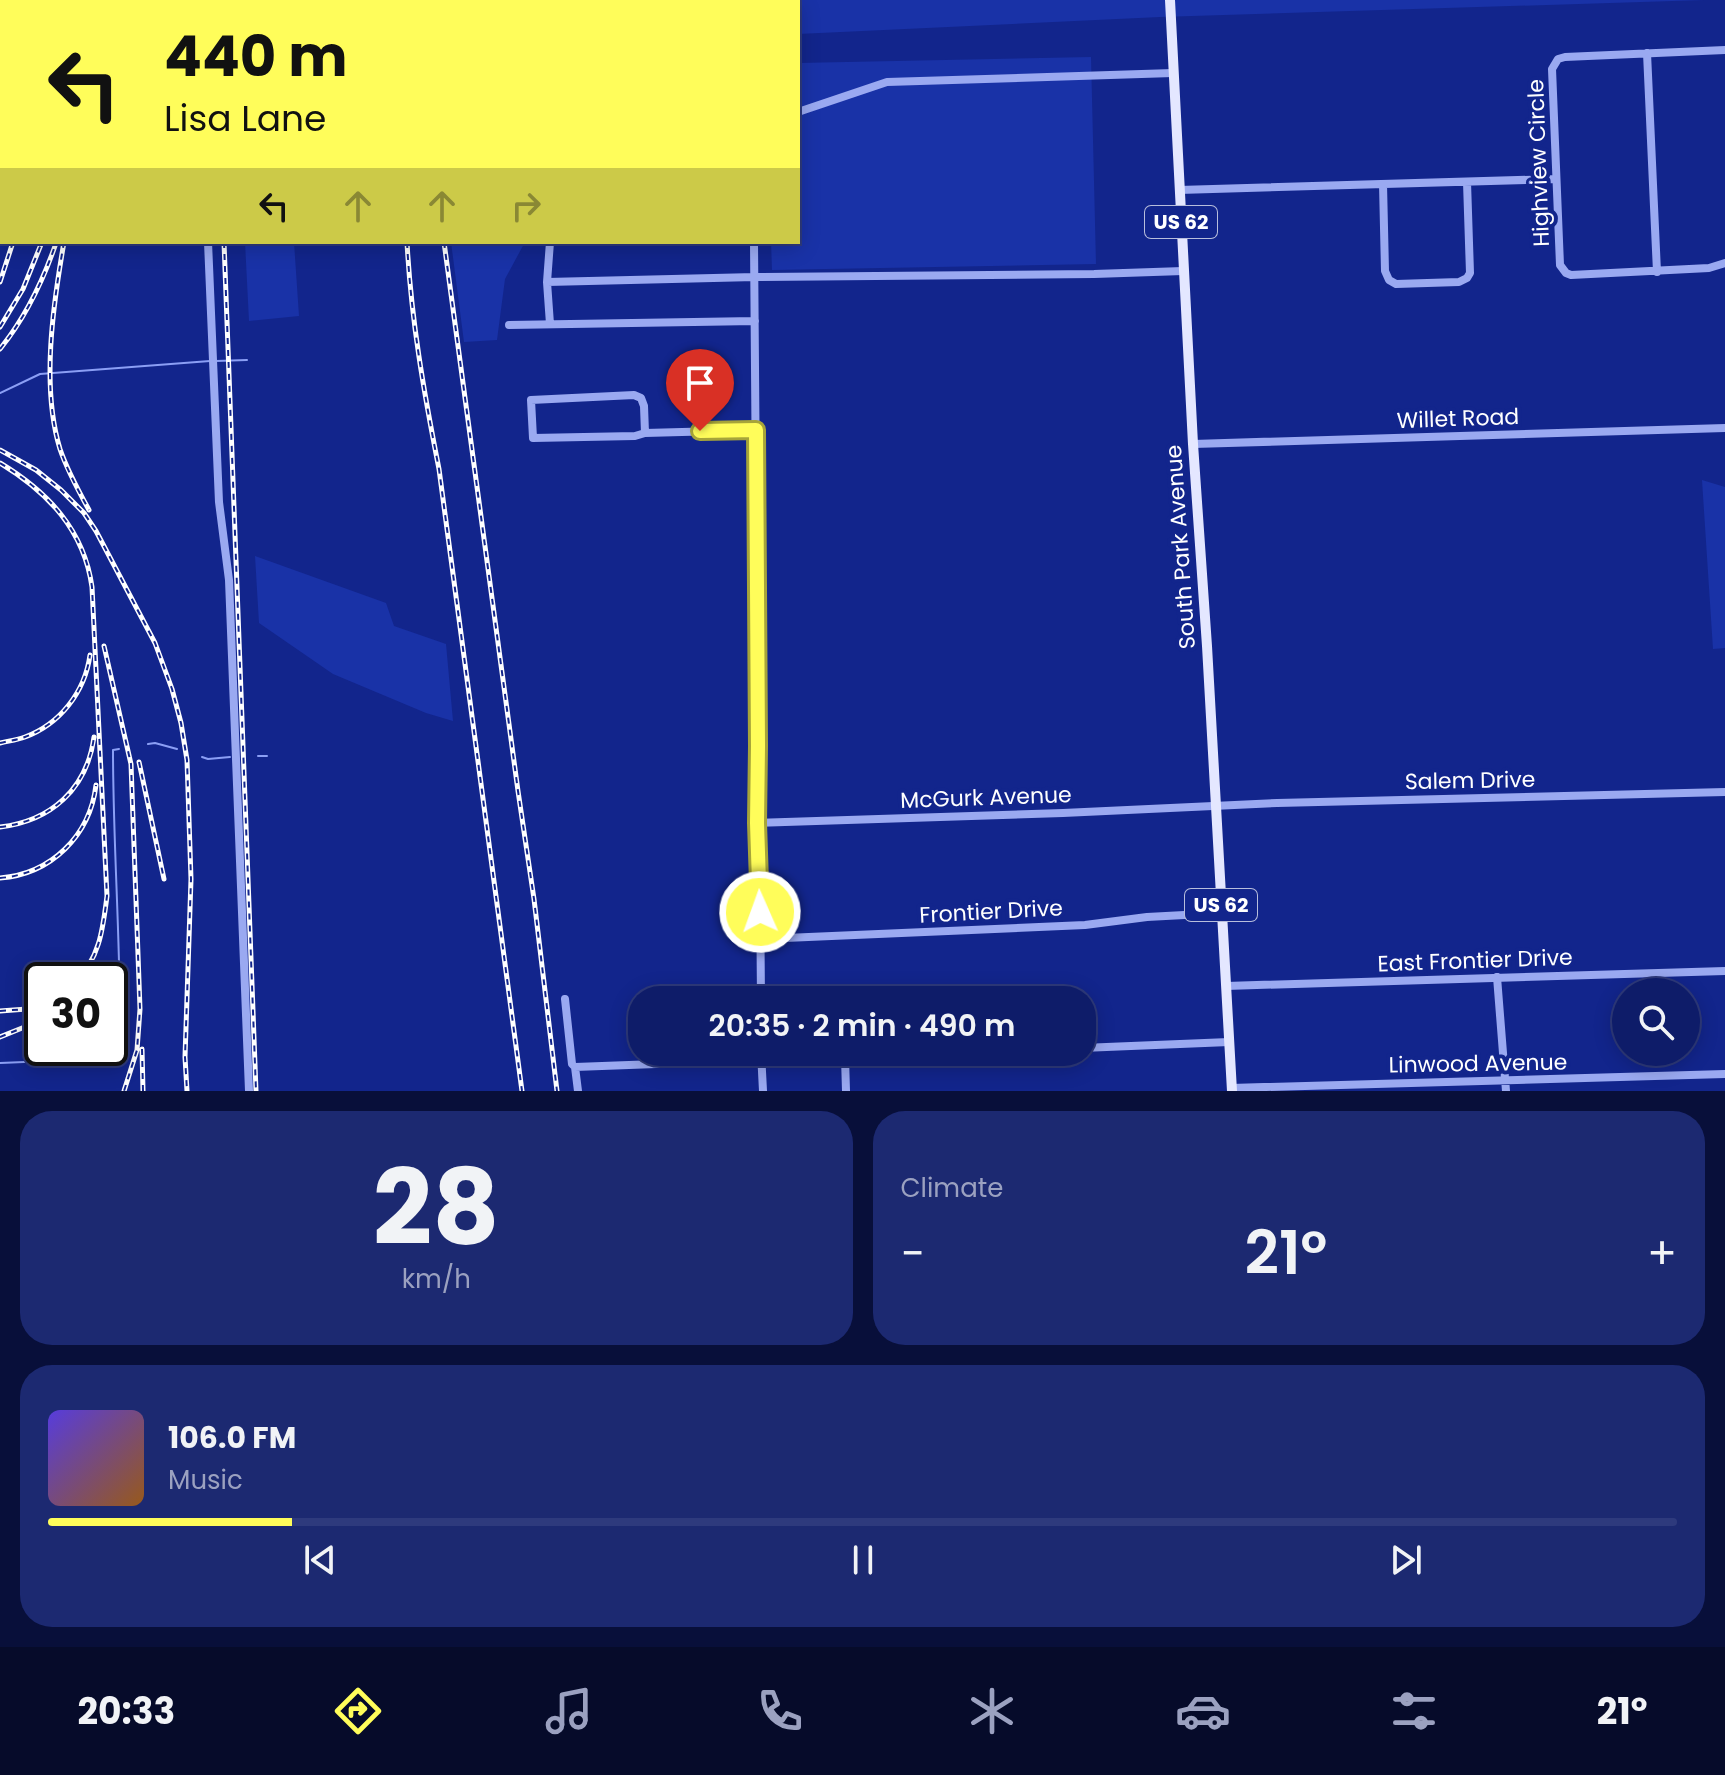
<!DOCTYPE html>
<html lang="en">
<head>
<meta charset="utf-8">
<style>
  :root { --surface:#0e1c69; --page:#1c2971; --text:#f1f3f6; --muted:#9ba1c0; --line:#2e3a7d; --accent:#fffd5a }
  body { margin:0; font-family:Poppins,sans-serif; background:var(--page); color:var(--text); height:100vh; display:flex; flex-direction:column; font-size:30px; white-space:nowrap }
  * { box-sizing:border-box; margin:0 }
  p { font-size:26px; color:var(--muted) }
  .icon { flex:none; width:44px; height:44px; fill:none; stroke:currentColor; stroke-width:2; stroke-linecap:round; stroke-linejoin:round }
  .map { position:relative; height:1091px; overflow:hidden }
  .details { display:flex; flex-direction:column; gap:20px; padding:20px; background:#080f3a; flex:1 }
  .details>* { flex:none }
  .top-card { position:absolute; left:0px; top:0px; width:800px; height:244px; box-shadow:0 4px 20px #0003,0 0 0 2px var(--line); background:#fffd5a; color:#111; overflow:hidden }
  .buttons { position:absolute; left:1612px; top:978px; display:grid; gap:16px }
  .buttons a { display:grid; place-items:center; width:88px; height:88px; border-radius:50%; background:var(--surface); box-shadow:0 4px 20px #0003,0 0 0 2px var(--line); font-size:40px }
  .speed { position:absolute; left:24px; top:962px; display:flex; gap:16px; font-size:40px; font-weight:700; text-align:center }
  .speed>* { display:grid; place-content:center; width:104px; height:104px; border-radius:50%; background:var(--surface); box-shadow:0 4px 20px #0003,0 0 0 2px var(--line); line-height:1 }
  .speed .limit { border:4px solid #111; border-radius:12px; background:#fff; color:#111 }
  .pin { position:absolute; display:grid; place-items:center; width:68px; height:68px; color:#fff; margin:-82px -34px; border-radius:50% 50% 50% 0; rotate:-45deg; box-shadow:0 0 8px #0007 }
  .pin .icon { rotate:45deg }
  .me { position:absolute; width:88px; margin:-44px; rotate:358deg; stroke-linejoin:round; filter:drop-shadow(0 0 6px #0008) }
  .turn { display:flex; align-items:center; gap:28px; height:168px; padding:0 32px; font-size:36px }
  .turn .icon { width:104px; height:104px; stroke-width:2.5 }
  .turn b { display:block; font-size:56px; line-height:68px }
  .lanes { display:flex; align-items:center; height:76px; padding:0 32px; background:#0003; justify-content:center; gap:40px; direction:ltr }
  .lanes .off { opacity:.35 }
  .big { font-size:60px; font-weight:600; line-height:1.1 }
  .details .card { flex:1; display:flex; flex-direction:column; justify-content:center; gap:12px; min-width:0; padding:0 28px; border-radius:32px; background:var(--page) }
  .details .dial { align-items:center; gap:0 }
  .dial b { font-size:104px; line-height:1 }
  .song { display:flex; align-items:center; gap:24px }
  .cover { width:96px; height:96px; border-radius:12px; background:linear-gradient(135deg,hsl(250 70% 55%),hsl(30 70% 35%)) }
  .played { height:8px; border-radius:4px; background:linear-gradient(90deg,var(--accent) 15%,var(--line) 15%) }
  .keys { display:flex; justify-content:space-around; direction:ltr }
  .heat { display:flex; justify-content:space-between; align-items:center; font-size:44px; direction:ltr }
  .details .tiles { flex:1; display:grid; gap:20px; grid-template-columns:1fr 1fr }
  .card:last-child { grid-column:span 2 }
  .trip { position:absolute; left:628px; top:986px; width:468px; height:80px; border-radius:32px; background:var(--surface); box-shadow:0 4px 20px #0003,0 0 0 2px var(--line); font-weight:600; line-height:80px; text-align:center }
  .tab-bar { display:flex; height:128px; justify-content:space-around; align-items:center; background:#060b2a; color:var(--muted) }
  .tab-bar .icon { width:56px; height:56px }
  .tab-bar .active { color:var(--accent) }
  .tab-bar b { font-size:36px; color:var(--text) }
  .map>svg:first-child { display:block }
</style>
</head>
<body>
<div class="map">
<svg width="1725" height="1091" viewBox="0 0 1725 1091">
  <rect width="100%" height="100%" fill="#12258c"/>
  <path fill="#1932a7" d="M425,0H1704L1160,17L798,34V2H425Z
    M1091,57L1096,264L772,270L771,242H798V63Z
    M245,242H294L299,316L249,321Z
    M451,242H525L505,279L497,340L464,342Z
    M1702,480L1725,487V648L1713,649Z
    M255,556L386,603L394,626L446,644L453,721L426,713L333,674L259,623Z"/>
  <g fill="none" stroke-linecap="round" stroke-linejoin="round">
    <path stroke="#8b9ff5" stroke-width="2" d="M216,361L247,360
      M0,393L40,374L210,361
      M148,744L155,743L177,749
      M258,756H267
      M202,757L208,759L230,757
      M0,1063L97,1059L120,1043C121,946 113,848 113,750L119,749"/>
    <path stroke="#9aa9f1" stroke-width="8" d="M193,0V2
      M753,0V2
      M1725,50L1565,57L1558,59L1552,69L1560,265L1566,273L1571,275L1709,268L1725,263
      M1647,53L1657,272
      M798,112L887,82L1173,73
      M1383,184L1385,271L1389,280L1396,284L1459,282L1467,278L1470,273L1467,182
      M1179,190L1556,179
      M208,242L219,502L229,580L249,1091
      M754,242L758,746L757,823L760,885L761,1000
      M547,282L755,277L1094,274L1183,271
      M550,324L547,282L550,242
      M509,325L755,321
      M634,395L641,398L644,406L645,433L635,436L533,438L531,400Z
      M645,433L756,430
      M1193,444L1725,428
      M757,823L1063,813L1277,803L1725,792
      M761,939L1085,925L1147,917L1222,913
      M1497,977L1506,1091
      M1226,986L1725,971
      M565,999L572,1064L575,1067L981,1052
      M1082,1048L1229,1042
      M761,1052L763,1091
      M845,1057L846,1091
      M575,1067L578,1091
      M1231,1088L1725,1074"/>
    <path stroke="#e4e7ff" stroke-width="10" d="M1170,0L1193,444L1207,646L1232,1091"/>
    <g stroke="#fff" stroke-width="5">
      <path id="rail" d="M6,0V2
        M20,0V2
        M225,0V2
        M374,0L375,2
        M411,0V2
        M71,2V0
        M84,2V0
        M97,2L98,0
        M64,242C53,305 41,387 60,449C67,470 78,490 89,510
        M224,242L256,1091
        M407,242C411,319 424,393 439,469L522,1091
        M444,242L518,791L534,899L557,1091
        M0,282L13,242
        M0,327L23,289L42,242
        M0,349C25,318 42,283 55,246
        M0,450L36,470L61,490L84,513L96,531L155,643L172,689L181,723L187,760L191,879L185,1057L187,1091
        M0,463C48,492 84,530 92,587L107,896C103,927 100,959 76,980
        M104,646L131,764L140,1009L137,1050L124,1091
        M0,743C8,741 17,740 25,737C60,724 85,692 90,655
        M139,762L164,879
        M0,827C51,821 87,789 94,737
        M0,878C51,874 90,836 96,785
        M0,1011L27,1009L42,1004
        M0,1037L42,1020
        M142,1049L143,1091"/>
    </g>
    <use href="#rail" stroke="#12258c" stroke-width="2" stroke-dasharray="6" stroke-linecap="butt"/>
  </g>
  <g fill="none" stroke-linecap="round" stroke-linejoin="round">
    <g stroke="#a6a43a" stroke-width="20">
      <path id="route" d="M700,431L756,430L758,746L757,823L760,912"/>
    </g>
    <use href="#route" stroke="#fffd5a" stroke-width="14"/>
  </g>
  <g text-anchor="middle" stroke-width="8" stroke-linejoin="round" paint-order="stroke">
    <g fill="#12258c" stroke="#b8bedc" stroke-width="2">
      <rect x="1145" y="206" width="72" height="32" rx="6"/>
      <rect x="1185" y="889" width="72" height="32" rx="6"/>
    </g>
    <g font-size="20" font-weight="bold" fill="#fff">
      <text x="1181" y="229">US 62</text>
      <text x="1221" y="912">US 62</text>
    </g>
    <g font-size="22" fill="#fff" stroke="#12258c">
      <text transform="translate(1538 163) rotate(-92)" y="8">Highview Circle</text>
      <text transform="translate(1458 418) rotate(-2)" y="8">Willet Road</text>
      <text transform="translate(1180 547) rotate(-94)" y="8">South Park Avenue</text>
      <text transform="translate(1470 780) rotate(-1)" y="8">Salem Drive</text>
      <text transform="translate(986 797) rotate(-2)" y="8">McGurk Avenue</text>
      <text transform="translate(991 911) rotate(-3)" y="8">Frontier Drive</text>
      <text transform="translate(1475 960) rotate(-2)" y="8">East Frontier Drive</text>
      <text transform="translate(1478 1063) rotate(-1)" y="8">Linwood Avenue</text>
    </g>
  </g>
</svg>
<div class="buttons">
<a><svg class="icon" aria-label="search" viewBox="0 0 24 24"><circle cx="10" cy="10" r="6"/><path d="M15 15l6 6"/></svg></a>
</div>
<div class="speed"><div class="limit">30</div></div>
<div class="pin" style="left:700px;top:431px;background:#d93025"><svg class="icon" aria-label="arrive" viewBox="0 0 24 24"><path d="M6 21V4h12l-3 4 3 4H6"/></svg></div>
<svg class="me" style="left:760px;top:912px" viewBox="-20 -20 40 40"><circle r="17" fill="#fffd5a" stroke="#fff" stroke-width="3"/><path d="M0-11L8 9 0 5-8 9z" fill="#fff"/></svg>
<div class="trip">20:35 · 2 min · 490 m</div>
<div class="top-card">
<div class="turn"><svg class="icon" aria-label="left" viewBox="0 0 24 24"><path d="M17 20v-9H6M10 6l-5 5 5 5"/></svg><div><b>440 m</b>Lisa Lane</div></div>
<div class="lanes"><svg class="icon" aria-label="left" viewBox="0 0 24 24"><path d="M17 20v-9H6M10 6l-5 5 5 5"/></svg><svg class="icon off" aria-label="ahead" viewBox="0 0 24 24"><path d="M12 20V5M6 11l6-6 6 6"/></svg><svg class="icon off" aria-label="ahead" viewBox="0 0 24 24"><path d="M12 20V5M6 11l6-6 6 6"/></svg><svg class="icon off" aria-label="right" viewBox="0 0 24 24"><path d="M7 20v-9h11M14 6l5 5-5 5"/></svg></div>
</div>
</div>
<section class="details">
<div class="tiles">
<div class="card dial"><b>28</b><p>km/h</p></div>
<div class="card"><p>Climate</p>
<div class="heat"><a>−</a><b class="big">21°</b><a>+</a></div>
</div>
<div class="card">
<div class="song"><i class="cover"></i><div><b>106.0 FM</b><p>Music</p></div></div>
<div class="played"></div>
<div class="keys"><svg class="icon" aria-label="previous" viewBox="0 0 24 24"><path d="M18 5L8 12l10 7zM5 5v14"/></svg><svg class="icon" aria-label="pause" viewBox="0 0 24 24"><path d="M8 5v14M16 5v14"/></svg><svg class="icon" aria-label="next" viewBox="0 0 24 24"><path d="M6 5l10 7-10 7zM19 5v14"/></svg></div>
</div>
</div>
</section>
<nav class="tab-bar">
<b>20:33</b>
<svg class="icon active" aria-label="directions" viewBox="0 0 24 24"><path d="M12 3l9 9-9 9-9-9zM9 14v-3h6M13 9l2 2-2 2"/></svg>
<svg class="icon" aria-label="music" viewBox="0 0 24 24"><path d="M9 18V5l10-2v13"/><circle cx="6" cy="18" r="3"/><circle cx="16" cy="16" r="3"/></svg>
<svg class="icon" aria-label="phone" viewBox="0 0 24 24"><path d="M5 4h4l2 5-3 2q2 4 5 5l2-3 5 2v4C11 20 4 13 5 4z"/></svg>
<svg class="icon" aria-label="climate" viewBox="0 0 24 24"><path d="M12 3v18M4 7l16 10M4 17L20 7"/></svg>
<svg class="icon" aria-label="car" viewBox="0 0 24 24"><path d="M5 17H2v-5l4-1 3-4h7l3 4 3 1v5h-3M9 17h6M6 11h13"/><circle cx="7" cy="17" r="2"/><circle cx="17" cy="17" r="2"/></svg>
<svg class="icon" aria-label="filters" viewBox="0 0 24 24"><path d="M4 7h16M4 17h16"/><circle cx="9" cy="7" r="2"/><circle cx="15" cy="17" r="2"/></svg>
<b>21°</b>
</nav>
</body>
</html>
